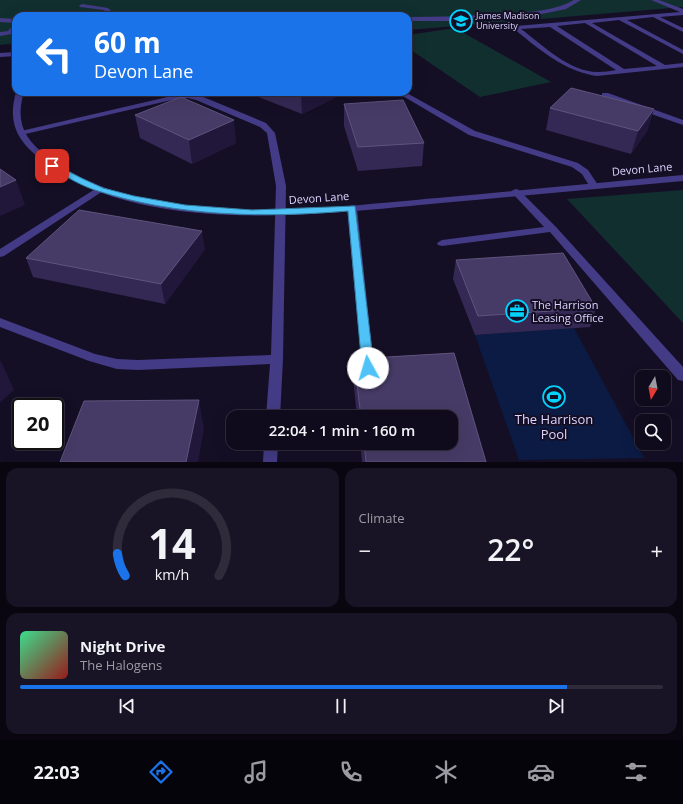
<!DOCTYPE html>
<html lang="en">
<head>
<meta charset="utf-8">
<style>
  :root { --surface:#100b1c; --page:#191425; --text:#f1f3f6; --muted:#9c9ba3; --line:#302b3b; --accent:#1a73e8 }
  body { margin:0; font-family:"Open Sans",sans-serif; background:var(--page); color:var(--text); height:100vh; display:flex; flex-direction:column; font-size:15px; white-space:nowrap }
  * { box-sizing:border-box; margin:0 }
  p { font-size:13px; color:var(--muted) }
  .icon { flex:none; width:22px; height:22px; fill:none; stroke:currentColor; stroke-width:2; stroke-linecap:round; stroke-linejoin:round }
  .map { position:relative; height:462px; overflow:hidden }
  .details { display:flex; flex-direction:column; gap:6px; padding:6px; background:#09060f; flex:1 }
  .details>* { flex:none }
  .top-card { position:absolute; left:12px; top:12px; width:400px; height:84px; border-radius:12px; box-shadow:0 4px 16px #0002,0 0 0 1px var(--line); background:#1a73e8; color:#fff; overflow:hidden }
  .needle { width:26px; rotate:190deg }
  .buttons { position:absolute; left:635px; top:370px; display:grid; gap:8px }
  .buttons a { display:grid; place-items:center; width:36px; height:36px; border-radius:8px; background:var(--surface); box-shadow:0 4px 16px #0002,0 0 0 1px var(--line); font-size:20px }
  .speed { position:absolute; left:12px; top:398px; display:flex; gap:8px; font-size:20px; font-weight:700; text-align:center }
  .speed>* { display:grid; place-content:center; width:52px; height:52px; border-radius:50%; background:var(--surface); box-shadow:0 4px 16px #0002,0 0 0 1px var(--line); line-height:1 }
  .speed .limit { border:2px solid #111; border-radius:6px; background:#fff; color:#111 }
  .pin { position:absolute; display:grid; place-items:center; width:34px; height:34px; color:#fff; margin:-17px; border-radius:8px; box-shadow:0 2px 6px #0006 }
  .me { position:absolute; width:44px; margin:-22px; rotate:354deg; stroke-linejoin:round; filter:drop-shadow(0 0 3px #0008) }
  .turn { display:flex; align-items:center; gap:14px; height:84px; padding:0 16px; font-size:18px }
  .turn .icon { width:52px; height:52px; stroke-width:2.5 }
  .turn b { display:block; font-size:28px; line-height:34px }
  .big { font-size:30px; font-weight:600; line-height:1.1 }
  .details .card { flex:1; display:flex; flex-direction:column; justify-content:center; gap:6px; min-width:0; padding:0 14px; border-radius:12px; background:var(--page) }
  .details .dial { align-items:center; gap:0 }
  .dial svg { height:104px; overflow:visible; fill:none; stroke:var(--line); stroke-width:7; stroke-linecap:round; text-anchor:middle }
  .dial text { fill:var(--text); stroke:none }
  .song { display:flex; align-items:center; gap:12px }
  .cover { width:48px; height:48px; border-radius:6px; background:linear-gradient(135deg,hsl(150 70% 55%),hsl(0 70% 35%)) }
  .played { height:4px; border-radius:2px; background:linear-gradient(90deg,var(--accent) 85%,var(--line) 85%) }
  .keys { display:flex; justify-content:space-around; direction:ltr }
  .heat { display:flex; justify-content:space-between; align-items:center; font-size:22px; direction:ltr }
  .details .tiles { flex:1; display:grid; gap:6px; grid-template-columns:1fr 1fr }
  .card:last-child { grid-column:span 2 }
  .trip { position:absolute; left:226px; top:410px; width:232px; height:40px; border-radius:12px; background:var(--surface); box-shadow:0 4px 16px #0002,0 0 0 1px var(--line); font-weight:600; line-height:40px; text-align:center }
  .menu { display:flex; height:64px; justify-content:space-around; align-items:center; background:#06040b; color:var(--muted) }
  .menu .icon { width:28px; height:28px }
  .menu .selected { color:var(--accent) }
  .menu b { font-size:18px; color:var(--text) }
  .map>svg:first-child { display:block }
</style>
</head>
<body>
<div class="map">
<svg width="683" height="462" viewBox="0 0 683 462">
  <rect width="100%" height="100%" fill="#150f26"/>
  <path fill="#122f30" d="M0,0H683V7L408,30V16H16V43L0,45Z
    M455,28L551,82L480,97L408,48V35Z
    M683,190V323L567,199Z"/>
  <path fill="#0b1b44" d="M574,328L644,458L519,460L475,335Z"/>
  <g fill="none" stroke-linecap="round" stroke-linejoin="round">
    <path fill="#433b85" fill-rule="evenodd" d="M574,0H581L566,9L537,15L457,21H408V17C440,17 471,16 503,14C527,12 553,12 574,0Z
      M651,0H659L683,9V15L660,17L683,28V32L653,17L627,20L683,50V54L619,20L592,23L665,65L683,63V67L597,76C570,72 551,58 530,42C525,37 518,33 513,28L516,26L680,12ZM585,23L657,66L624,69L557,26ZM550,27L616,70C610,71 604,72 598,72C569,72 543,45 521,29Z
      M82,4L108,8L116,16H110L104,10L80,7L79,6Z
      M0,18L16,19V27L13,30L16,31V36L12,34L0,36V32L8,31L15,23L0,22Z
      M16,52V56L0,57V53Z
      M396,92H405L475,131L578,163L588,170L598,185L596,187H590L582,174L572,167L469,135Z
      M602,93H608L683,120V125L602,97Z
      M188,94L201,96L266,123L275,133L286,186L283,359L280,417H266L270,364L138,370L117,369L89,361L0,327V318L95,354L117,359L138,360L271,355L276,186L267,133L260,127L196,100L188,98L176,99L21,135L17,133L21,131L176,95Z
      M100,186L103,187L105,189L103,191L4,256L0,257V249Z
      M516,189L519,190L556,227L683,367V381L678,380L550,232L442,246L438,245L437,243L442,240L544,227L513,194L511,192L513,190Z
      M352,205L357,208L374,368L373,371L368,373L363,371L362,368L347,208Z
      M264,443H278L277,462H263Z"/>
    <path fill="#433b85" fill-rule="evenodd" d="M16,92H24C15,122 24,139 48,157C148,234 330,207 448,197C526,190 605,182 683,175V181C606,188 529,195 452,202C332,213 144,240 43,161C18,142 7,124 16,92Z"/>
  </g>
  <path fill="#342954" d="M246,92H338V96L302,114Z
    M344,104L424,143L422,166L358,171L344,126Z
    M550,108L654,109L647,131L631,154L546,130Z
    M135,115L236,143L192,164L140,138Z
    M205,249L165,304L33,277L26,258Z
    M456,260L596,308L590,327L475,335L453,279Z
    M454,353L486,462H362L360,443H451V417H357L354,387V359Z"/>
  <path fill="#20173a" d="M72,92H107L73,95Z
    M301,92H338V96L302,114Z
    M654,109L647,131L631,154L638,131Z
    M234,120L236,143L192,164L189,140Z
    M16,180L25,205L0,216V187Z
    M202,231L205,249L165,304L161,284Z
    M1,361L14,390L0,403V362Z
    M199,400L204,429L198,462H186Z"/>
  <path fill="#463b66" stroke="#5e547e" d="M571,88L654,109L638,131L550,108Z
    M181,97L234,120L189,140L135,115Z
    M403,100L424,143L358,147L344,104Z
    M0,169L16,180L0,187Z
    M79,210L202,231L161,284L26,258Z
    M563,253L596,308L478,316L456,260Z
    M454,353L486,462H366L364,443H451V417H361L354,359Z
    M199,400L186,462H60L84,401Z"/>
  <path fill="#4fc3f7" stroke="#337fa1" d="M52,163L81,178L103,188L134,196L185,205L252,210L355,206L374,368L372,372L368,373L364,372L362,368L348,211C265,218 179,217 98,191C81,186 65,176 50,167L48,166Z"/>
  <defs>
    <g id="university-ring" transform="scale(1.15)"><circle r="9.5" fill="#150f26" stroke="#03d2fd" stroke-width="1.5"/><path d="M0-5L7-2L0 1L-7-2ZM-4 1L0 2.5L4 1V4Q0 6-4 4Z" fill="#03d2fd"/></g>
    <g id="office-ring" transform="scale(1.15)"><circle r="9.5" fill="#150f26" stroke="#03d2fd" stroke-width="1.5"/><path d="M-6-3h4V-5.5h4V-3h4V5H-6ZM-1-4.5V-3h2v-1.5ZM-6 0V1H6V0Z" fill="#03d2fd"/></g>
    <g id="stadium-ring" transform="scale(1.15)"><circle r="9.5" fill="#150f26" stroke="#03d2fd" stroke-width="1.5"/><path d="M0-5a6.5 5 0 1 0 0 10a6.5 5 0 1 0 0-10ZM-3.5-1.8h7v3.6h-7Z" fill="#03d2fd"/></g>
  </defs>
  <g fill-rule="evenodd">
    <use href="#university-ring" x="461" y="21"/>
    <use href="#office-ring" x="517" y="311"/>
    <use href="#stadium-ring" x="554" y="397"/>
  </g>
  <g text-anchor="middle" stroke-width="4" stroke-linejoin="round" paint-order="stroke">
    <g font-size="9" fill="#ddd5ff" stroke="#150f26" text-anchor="start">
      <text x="476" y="19">James Madison<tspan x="476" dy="10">University</tspan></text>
    </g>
    <g font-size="11" fill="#ddd5ff" stroke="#150f26">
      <text transform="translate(642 169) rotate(-5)" y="4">Devon Lane</text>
      <text transform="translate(319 198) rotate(-4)" y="4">Devon Lane</text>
    </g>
    <g font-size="11" fill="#ddd5ff" stroke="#150f26" text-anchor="start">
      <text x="532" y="309">The Harrison<tspan x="532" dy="13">Leasing Office</tspan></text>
    </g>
    <g font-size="13" fill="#ddd5ff" stroke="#150f26">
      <text x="554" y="424">The Harrison<tspan x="554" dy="15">Pool</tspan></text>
    </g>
  </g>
</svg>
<div class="buttons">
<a><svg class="needle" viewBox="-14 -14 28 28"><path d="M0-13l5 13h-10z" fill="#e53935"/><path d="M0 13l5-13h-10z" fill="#9c9ba3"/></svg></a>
<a><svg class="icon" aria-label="search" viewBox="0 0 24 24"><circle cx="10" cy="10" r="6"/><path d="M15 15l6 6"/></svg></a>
</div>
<div class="speed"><div class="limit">20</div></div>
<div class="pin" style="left:52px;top:166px;background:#d93025"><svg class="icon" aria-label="arrive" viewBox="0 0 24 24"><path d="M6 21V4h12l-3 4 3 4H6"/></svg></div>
<svg class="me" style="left:368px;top:368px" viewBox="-20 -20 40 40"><circle r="19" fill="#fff"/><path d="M0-13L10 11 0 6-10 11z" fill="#4fc3f7"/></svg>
<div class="trip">22:04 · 1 min · 160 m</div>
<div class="top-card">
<div class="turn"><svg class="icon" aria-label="left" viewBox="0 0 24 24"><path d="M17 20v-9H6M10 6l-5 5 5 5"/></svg><div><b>60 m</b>Devon Lane</div></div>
</div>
</div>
<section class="details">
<div class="tiles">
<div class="card dial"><svg viewBox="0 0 100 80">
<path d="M14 69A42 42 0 1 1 86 69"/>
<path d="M14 69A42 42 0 0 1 8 52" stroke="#1a73e8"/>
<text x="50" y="56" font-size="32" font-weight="700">14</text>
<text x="50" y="72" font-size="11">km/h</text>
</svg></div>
<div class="card"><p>Climate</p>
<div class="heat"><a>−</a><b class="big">22°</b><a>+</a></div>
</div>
<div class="card">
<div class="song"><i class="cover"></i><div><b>Night Drive</b><p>The Halogens</p></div></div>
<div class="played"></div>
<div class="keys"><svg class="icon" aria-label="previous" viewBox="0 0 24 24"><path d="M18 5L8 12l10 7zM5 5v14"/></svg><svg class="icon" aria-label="pause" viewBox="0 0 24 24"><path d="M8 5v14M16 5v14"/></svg><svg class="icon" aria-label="next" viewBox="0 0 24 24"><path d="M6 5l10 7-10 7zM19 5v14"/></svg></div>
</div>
</div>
</section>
<nav class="menu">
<b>22:03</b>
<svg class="icon selected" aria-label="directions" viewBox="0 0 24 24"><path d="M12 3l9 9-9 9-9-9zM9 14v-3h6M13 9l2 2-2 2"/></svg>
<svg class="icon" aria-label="music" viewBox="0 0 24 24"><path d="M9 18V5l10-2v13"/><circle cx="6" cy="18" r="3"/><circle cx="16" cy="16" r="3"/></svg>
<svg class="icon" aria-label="phone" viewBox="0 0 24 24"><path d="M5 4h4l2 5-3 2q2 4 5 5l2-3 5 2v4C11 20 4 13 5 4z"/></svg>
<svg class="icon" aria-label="climate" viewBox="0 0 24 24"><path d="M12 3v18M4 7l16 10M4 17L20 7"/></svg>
<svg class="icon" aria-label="car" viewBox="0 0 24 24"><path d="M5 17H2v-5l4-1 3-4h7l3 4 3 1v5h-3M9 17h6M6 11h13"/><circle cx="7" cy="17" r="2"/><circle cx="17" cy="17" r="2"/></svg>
<svg class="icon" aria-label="filters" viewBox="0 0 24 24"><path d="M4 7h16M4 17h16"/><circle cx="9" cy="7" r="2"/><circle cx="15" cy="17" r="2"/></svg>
</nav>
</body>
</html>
